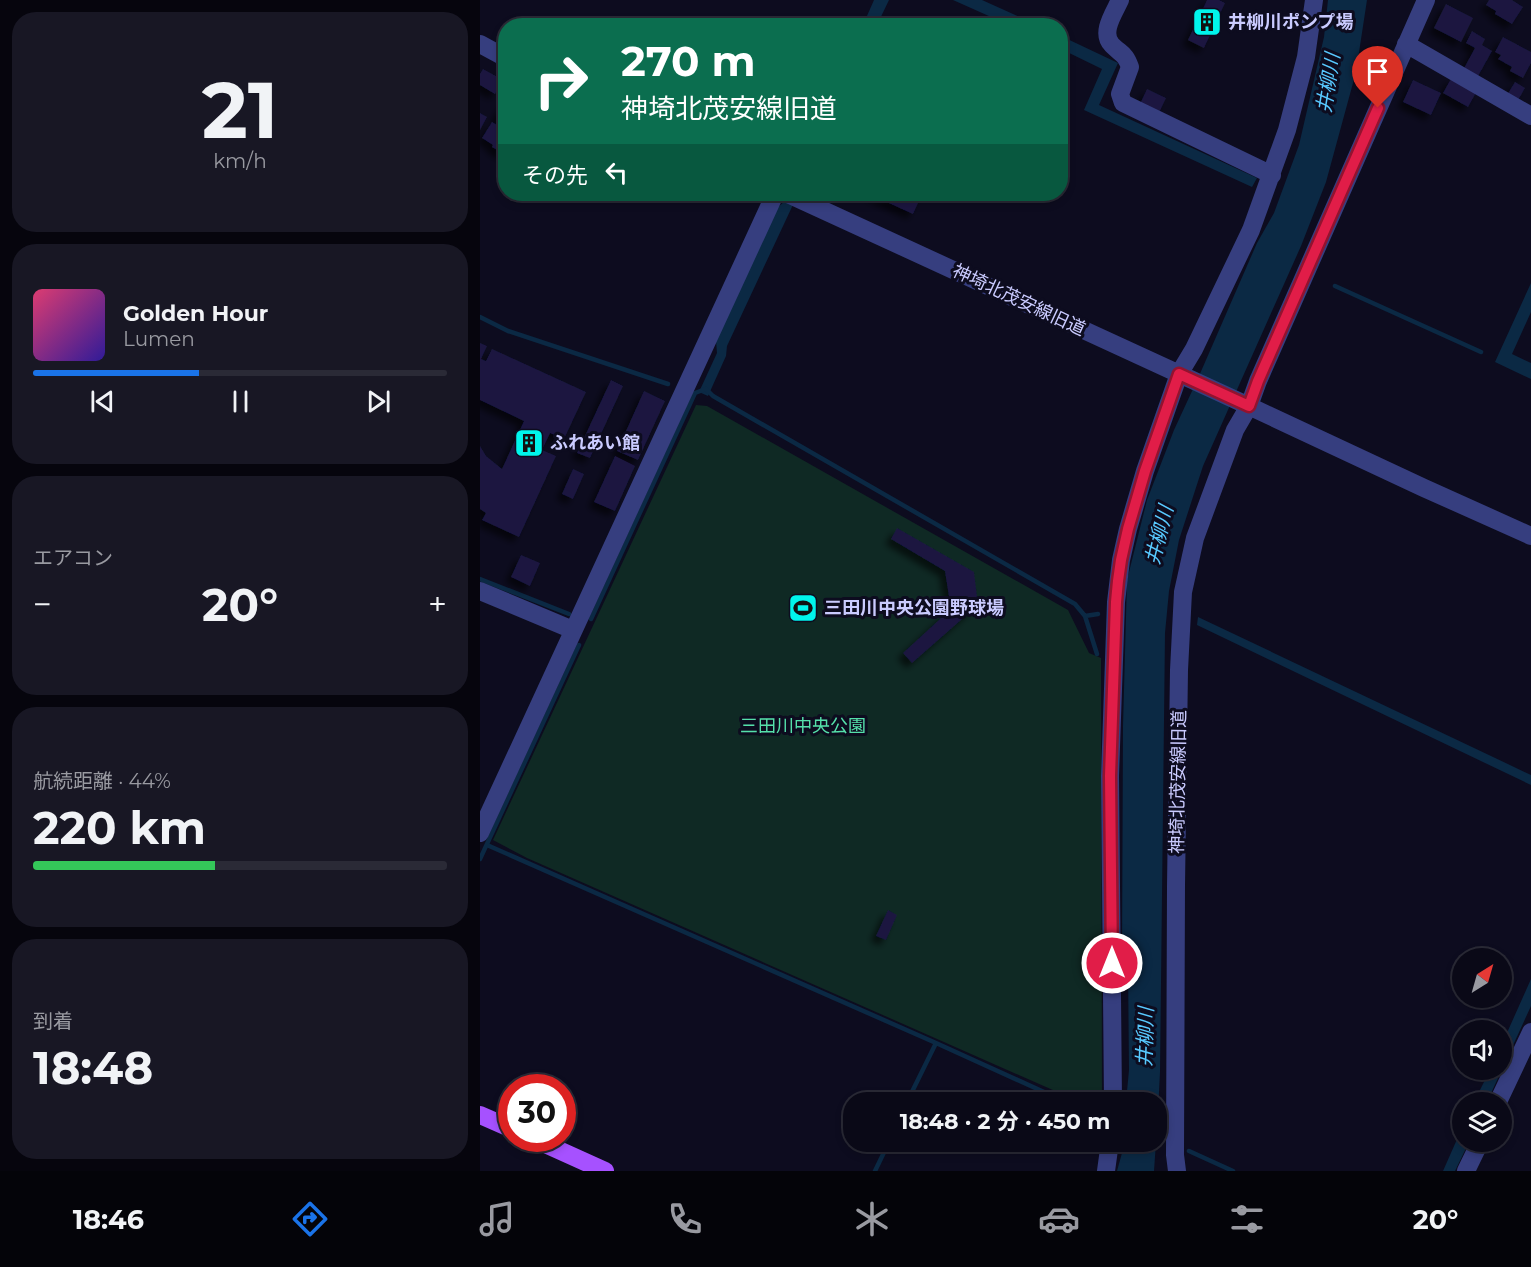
<!DOCTYPE html>
<html lang="ja">
<head>
<meta charset="utf-8">
<style>
  :root { --surface:#0a0917; --page:#181724; --text:#f1f3f6; --muted:#999aa1; --line:#2a2a36; --accent:#1a73e8 }
  body { margin:0; font-family:Montserrat,"Noto Sans JP",sans-serif; background:var(--page); color:var(--text); height:100vh; display:flex; flex-direction:column; font-size:22px; white-space:nowrap }
  * { box-sizing:border-box; margin:0 }
  p { font-size:20px; color:var(--muted) }
  .icon { flex:none; width:33px; height:33px; fill:none; stroke:currentColor; stroke-width:2; stroke-linecap:round; stroke-linejoin:round }
  .map { position:relative; flex:1; overflow:hidden }
  .sheet { display:flex; flex-direction:column; gap:12px; padding:12px; background:#06050d; width:480px }
  .sheet>* { flex:none }
  .top-card { position:absolute; left:18px; top:18px; width:570px; height:183px; border-radius:24px; box-shadow:0 3px 9px #0003,0 0 0 2px var(--line); background:#0b6e4f; color:#fff; overflow:hidden }
  .needle { width:39px; rotate:37deg }
  .controls { position:absolute; left:972px; top:948px; display:grid; gap:12px }
  .controls a { display:grid; place-items:center; width:60px; height:60px; border-radius:50%; background:var(--surface); box-shadow:0 3px 9px #0003,0 0 0 2px var(--line); font-size:30px }
  .speed { position:absolute; left:18px; top:1074px; display:flex; gap:12px; font-size:30px; font-weight:700; text-align:center }
  .speed>* { display:grid; place-content:center; width:78px; height:78px; border-radius:50%; background:var(--surface); box-shadow:0 3px 9px #0003,0 0 0 2px var(--line); line-height:1 }
  .speed .limit { border:9px solid #d22; background:#fff; color:#111 }
  .pin { position:absolute; display:grid; place-items:center; width:51px; height:51px; color:#fff; margin:-62px -26px; border-radius:50% 50% 50% 0; rotate:-45deg; box-shadow:0 0 6px #0007 }
  .pin .icon { rotate:45deg }
  .me { position:absolute; width:66px; margin:-33px; rotate:0deg; stroke-linejoin:round; filter:drop-shadow(0 0 4px #0008) }
  .turn { display:flex; align-items:center; gap:21px; height:126px; padding:0 24px; font-size:27px }
  .turn .icon { width:78px; height:78px; stroke-width:2.5 }
  .turn b { display:block; font-size:42px; line-height:51px }
  .then { display:flex; align-items:center; height:57px; padding:0 24px; background:#0003; gap:12px; font-size:22px }
  .big { font-size:45px; font-weight:700; line-height:1.1 }
  .sheet .widget { flex:1; display:flex; flex-direction:column; justify-content:center; gap:9px; min-width:0; padding:0 21px; border-radius:24px; background:var(--page) }
  .sheet .dial { align-items:center; gap:0 }
  .dial b { font-size:78px; line-height:1 }
  .song { display:flex; align-items:center; gap:18px }
  .cover { width:72px; height:72px; border-radius:9px; background:linear-gradient(135deg,hsl(340 70% 55%),hsl(250 70% 35%)) }
  .played { height:6px; border-radius:3px; background:linear-gradient(90deg,var(--accent) 40%,var(--line) 40%) }
  .keys { display:flex; justify-content:space-around; direction:ltr }
  .heat { display:flex; justify-content:space-between; align-items:center; font-size:33px; direction:ltr }
  .charge { height:9px; border-radius:4px; background:linear-gradient(90deg,#34c759 44%,var(--line) 0) }
  .trip { position:absolute; left:363px; top:1092px; width:324px; height:60px; border-radius:24px; background:var(--surface); box-shadow:0 3px 9px #0003,0 0 0 2px var(--line); font-weight:700; line-height:60px; text-align:center }
  .dock { display:flex; height:96px; justify-content:space-around; align-items:center; background:#040409; color:var(--muted) }
  .dock .icon { width:42px; height:42px }
  .dock .active { color:var(--accent) }
  .dock b { font-size:27px; color:var(--text) }
  main { display:flex; flex:1; min-height:0 }
  .map>svg:first-child { display:block }
</style>
</head>
<body>
<main>
<section class="sheet">
<div class="widget dial"><b>21</b><p>km/h</p></div>
<div class="widget">
<div class="song"><i class="cover"></i><div><b>Golden Hour</b><p>Lumen</p></div></div>
<div class="played"></div>
<div class="keys"><svg class="icon" aria-label="previous" viewBox="0 0 24 24"><path d="M18 5L8 12l10 7zM5 5v14"/></svg><svg class="icon" aria-label="pause" viewBox="0 0 24 24"><path d="M8 5v14M16 5v14"/></svg><svg class="icon" aria-label="next" viewBox="0 0 24 24"><path d="M6 5l10 7-10 7zM19 5v14"/></svg></div>
</div>
<div class="widget"><p>エアコン</p>
<div class="heat"><a>−</a><b class="big">20°</b><a>+</a></div>
</div>
<div class="widget"><p>航続距離 · 44%</p><b class="big">220 km</b><div class="charge"></div></div>
<div class="widget"><p>到着</p><b class="big">18:48</b></div>
</section>
<div class="map">
<svg width="1051" height="1171" viewBox="0 0 1051 1171">
  <defs>
    <filter id="shadow"><feDropShadow dx="-5.5" dy="5.5" stdDeviation="3" flood-color="#0009"/></filter>
  </defs>
  <rect width="100%" height="100%" fill="#0d0c1f"/>
  <path fill="#0f2924" d="M216,405L227,406L588,610L609,653L621,658L622,1102H600L47,858L13,840Z"/>
  <path fill="#0b2944" d="M394,0H409L397,25H383Z
    M473,0H502L557,25H529Z
    M848,0H887L876,72L846,182L821,246L723,466L699,540L689,591L685,633L680,1072L677,1132L676,1102H646L649,1070L648,964L642,955L643,726L647,580L667,500L694,430L719,376L777,243L794,213L819,145L844,37Z
    M581,36L638,63L619,105L777,178L772,187L604,110L622,69L581,49Z
    M318,194L247,346L246,356L228,396L219,392L237,353L236,341L298,207L305,201Z
    M1051,283V312L1032,354L1051,363V379L1015,362Z
    M718,617L1051,775V785L717,625Z
    M1051,979V1006L1007,1102H994L1010,1070H1022V1044Z
    M982,1128V1142H989L975,1171H963Z
    M643,1142H676L674,1171H637L642,1153Z"/>
  <g fill="none" stroke-linecap="round" stroke-linejoin="round">
    <path stroke="#0b2944" stroke-width="4.5" d="M855,286L1001,352
      M0,317L28,331L188,384
      M226,389L233,396L595,604L605,616L618,614
      M0,579L89,614
      M605,616L617,654
      M111,619L215,393L223,390
      M7,845L456,1043L586,1102
      M0,859L99,645
      M427,1102L456,1043
      M709,1151L753,1171
      M395,1171L409,1142"/>
  </g>
  <path fill="#1a1840" filter="url(#shadow)" d="M727,0H739L745,3L724,48L708,40Z
    M1009,0H1032L1043,7L1032,24L1015,14L1016,11L1006,5Z
    M966,4L993,18L981,42L954,28Z
    M992,31L1005,39L1002,45L1012,51L997,78L983,70L995,48L986,43Z
    M1023,37L1051,52V63L1043,78L1030,71L1032,67L1018,59L1021,55L1015,52Z
    M3,69L23,80L15,94L0,85V74Z
    M972,77L997,91L988,107L963,93Z
    M933,80L961,93L951,115L923,102Z
    M1035,82L1045,88L1037,102L1027,95Z
    M667,89L686,98L678,115L659,106Z
    M26,101V124L16,118Z
    M0,113L7,117L0,130Z
    M12,122L26,130V155L12,147L13,145L2,138Z
    M389,194H442L433,214Z
    M0,343L7,346L1,359L6,361L12,349L106,392L84,439L70,433L62,450L76,456L39,537L2,520L6,513L0,509V446L6,456L22,469L44,421L0,400Z
    M131,380L143,386L110,458L97,453Z
    M164,391L185,401L158,460L137,451Z
    M135,456L155,466L135,511L114,502Z
    M93,469L104,474L93,499L82,494Z
    M417,528L494,572L498,605L432,663L423,653L471,609L465,571L411,539Z
    M41,555L60,563L50,586L31,577Z
    M408,910L417,915L406,940L396,936Z"/>
  <g fill="none" stroke-linecap="round" stroke-linejoin="round">
    <path stroke="#363e7f" stroke-width="18" d="M640,0C634,13 620,33 632,45C642,55 645,53 650,67L640,94L643,103L792,175
      M0,44L26,58
      M926,44L1051,116
      M308,194L758,401L944,488L1051,536
      M0,591L93,630
      M0,833L295,194
      M633,1102L630,776L636,602L641,560L648,529L665,471L699,374L714,349L771,230L807,130L826,57L834,0
      M1018,1102L1051,1032
      M626,1171L630,1142
      M697,1171L695,1155L696,886L699,670L703,592L715,538L755,430L769,406L778,381L946,0
      M986,1171L1000,1142"/>
    <path stroke="#a651ff" stroke-width="18" d="M0,1115L32,1129
      M52,1138L125,1171"/>
  </g>
  <g fill="none" stroke-linecap="round" stroke-linejoin="round">
    <g stroke="#92132f" stroke-width="15">
      <path id="route" d="M632,963L630,776L636,602L638,581L641,560L648,529L665,471L699,374L769,406L778,381L898,108"/>
    </g>
    <use href="#route" stroke="#e11d48" stroke-width="10"/>
  </g>
  <defs>
    <g id="building-square" transform="scale(1.5)"><rect x="-9" y="-9" width="18" height="18" rx="4" fill="#00f5ec" stroke="#0d0c1f"/><path d="M-4-6H4V6H1V3H-1V6H-4ZM-2.5-4.3h1.7v1.8h-1.7ZM.8-4.3h1.7v1.8H.8ZM-2.5-1h1.7V.8h-1.7ZM.8-1h1.7V.8H.8Z" fill="#111"/></g>
    <g id="stadium-square" transform="scale(1.5)"><rect x="-9" y="-9" width="18" height="18" rx="4" fill="#00f5ec" stroke="#0d0c1f"/><path d="M0-5a6.5 5 0 1 0 0 10a6.5 5 0 1 0 0-10ZM-3.5-1.8h7v3.6h-7Z" fill="#111"/></g>
  </defs>
  <g fill-rule="evenodd">
    <use href="#building-square" x="727" y="22"/>
    <use href="#building-square" x="49" y="443"/>
    <use href="#stadium-square" x="323" y="608"/>
  </g>
  <g text-anchor="middle" stroke-width="6" stroke-linejoin="round" paint-order="stroke">
    <g font-size="18" font-weight="bold" fill="#cacbff" stroke="#0d0c1f" text-anchor="start">
      <text x="748" y="28">井柳川ポンプ場</text>
      <text x="70" y="449">ふれあい館</text>
      <text x="344" y="614">三田川中央公園野球場</text>
    </g>
    <g font-size="18" fill="#cacbff" stroke="#0d0c1f">
      <text transform="translate(539 300) rotate(25)" y="6">神埼北茂安線旧道</text>
      <text transform="translate(698 782) rotate(-89)" y="6">神埼北茂安線旧道</text>
    </g>
    <g font-size="18" fill="#55e0aa" stroke="#0d0c1f">
      <text x="323" y="732">三田川中央公園</text>
    </g>
    <g font-size="20" font-style="italic" fill="#58c9ff" stroke="#0d0c1f">
      <text transform="translate(848 83) rotate(-81)" y="7">井柳川</text>
      <text transform="translate(679 535) rotate(-76)" y="7">井柳川</text>
      <text transform="translate(665 1037) rotate(-88)" y="7">井柳川</text>
    </g>
  </g>
</svg>
<div class="controls">
<a><svg class="needle" viewBox="-14 -14 28 28"><path d="M0-13l5 13h-10z" fill="#e53935"/><path d="M0 13l5-13h-10z" fill="#999aa1"/></svg></a>
<a><svg class="icon" aria-label="sound" viewBox="0 0 24 24"><path d="M4 9h4l5-4v14l-5-4H4zM17 9q2 3 0 6"/></svg></a>
<a><svg class="icon" aria-label="layers" viewBox="0 0 24 24"><path d="M12 4l9 5-9 5-9-5zM3 14l9 5 9-5"/></svg></a>
</div>
<div class="speed"><div class="limit">30</div></div>
<div class="pin" style="left:898px;top:108px;background:#d93025"><svg class="icon" aria-label="arrive" viewBox="0 0 24 24"><path d="M6 21V4h12l-3 4 3 4H6"/></svg></div>
<svg class="me" style="left:632px;top:963px" viewBox="-20 -20 40 40"><circle r="17" fill="#e11d48" stroke="#fff" stroke-width="3"/><path d="M0-11L8 9 0 5-8 9z" fill="#fff"/></svg>
<div class="trip">18:48 · 2 分 · 450 m</div>
<div class="top-card">
<div class="turn"><svg class="icon" aria-label="right" viewBox="0 0 24 24"><path d="M7 20v-9h11M14 6l5 5-5 5"/></svg><div><b>270 m</b>神埼北茂安線旧道</div></div>
<div class="then">その先<svg class="icon" aria-label="left" viewBox="0 0 24 24"><path d="M17 20v-9H6M10 6l-5 5 5 5"/></svg></div>
</div>
</div>
</main>
<nav class="dock">
<b>18:46</b>
<svg class="icon active" aria-label="directions" viewBox="0 0 24 24"><path d="M12 3l9 9-9 9-9-9zM9 14v-3h6M13 9l2 2-2 2"/></svg>
<svg class="icon" aria-label="music" viewBox="0 0 24 24"><path d="M9 18V5l10-2v13"/><circle cx="6" cy="18" r="3"/><circle cx="16" cy="16" r="3"/></svg>
<svg class="icon" aria-label="phone" viewBox="0 0 24 24"><path d="M5 4h4l2 5-3 2q2 4 5 5l2-3 5 2v4C11 20 4 13 5 4z"/></svg>
<svg class="icon" aria-label="climate" viewBox="0 0 24 24"><path d="M12 3v18M4 7l16 10M4 17L20 7"/></svg>
<svg class="icon" aria-label="car" viewBox="0 0 24 24"><path d="M5 17H2v-5l4-1 3-4h7l3 4 3 1v5h-3M9 17h6M6 11h13"/><circle cx="7" cy="17" r="2"/><circle cx="17" cy="17" r="2"/></svg>
<svg class="icon" aria-label="filters" viewBox="0 0 24 24"><path d="M4 7h16M4 17h16"/><circle cx="9" cy="7" r="2"/><circle cx="15" cy="17" r="2"/></svg>
<b>20°</b>
</nav>
</body>
</html>
